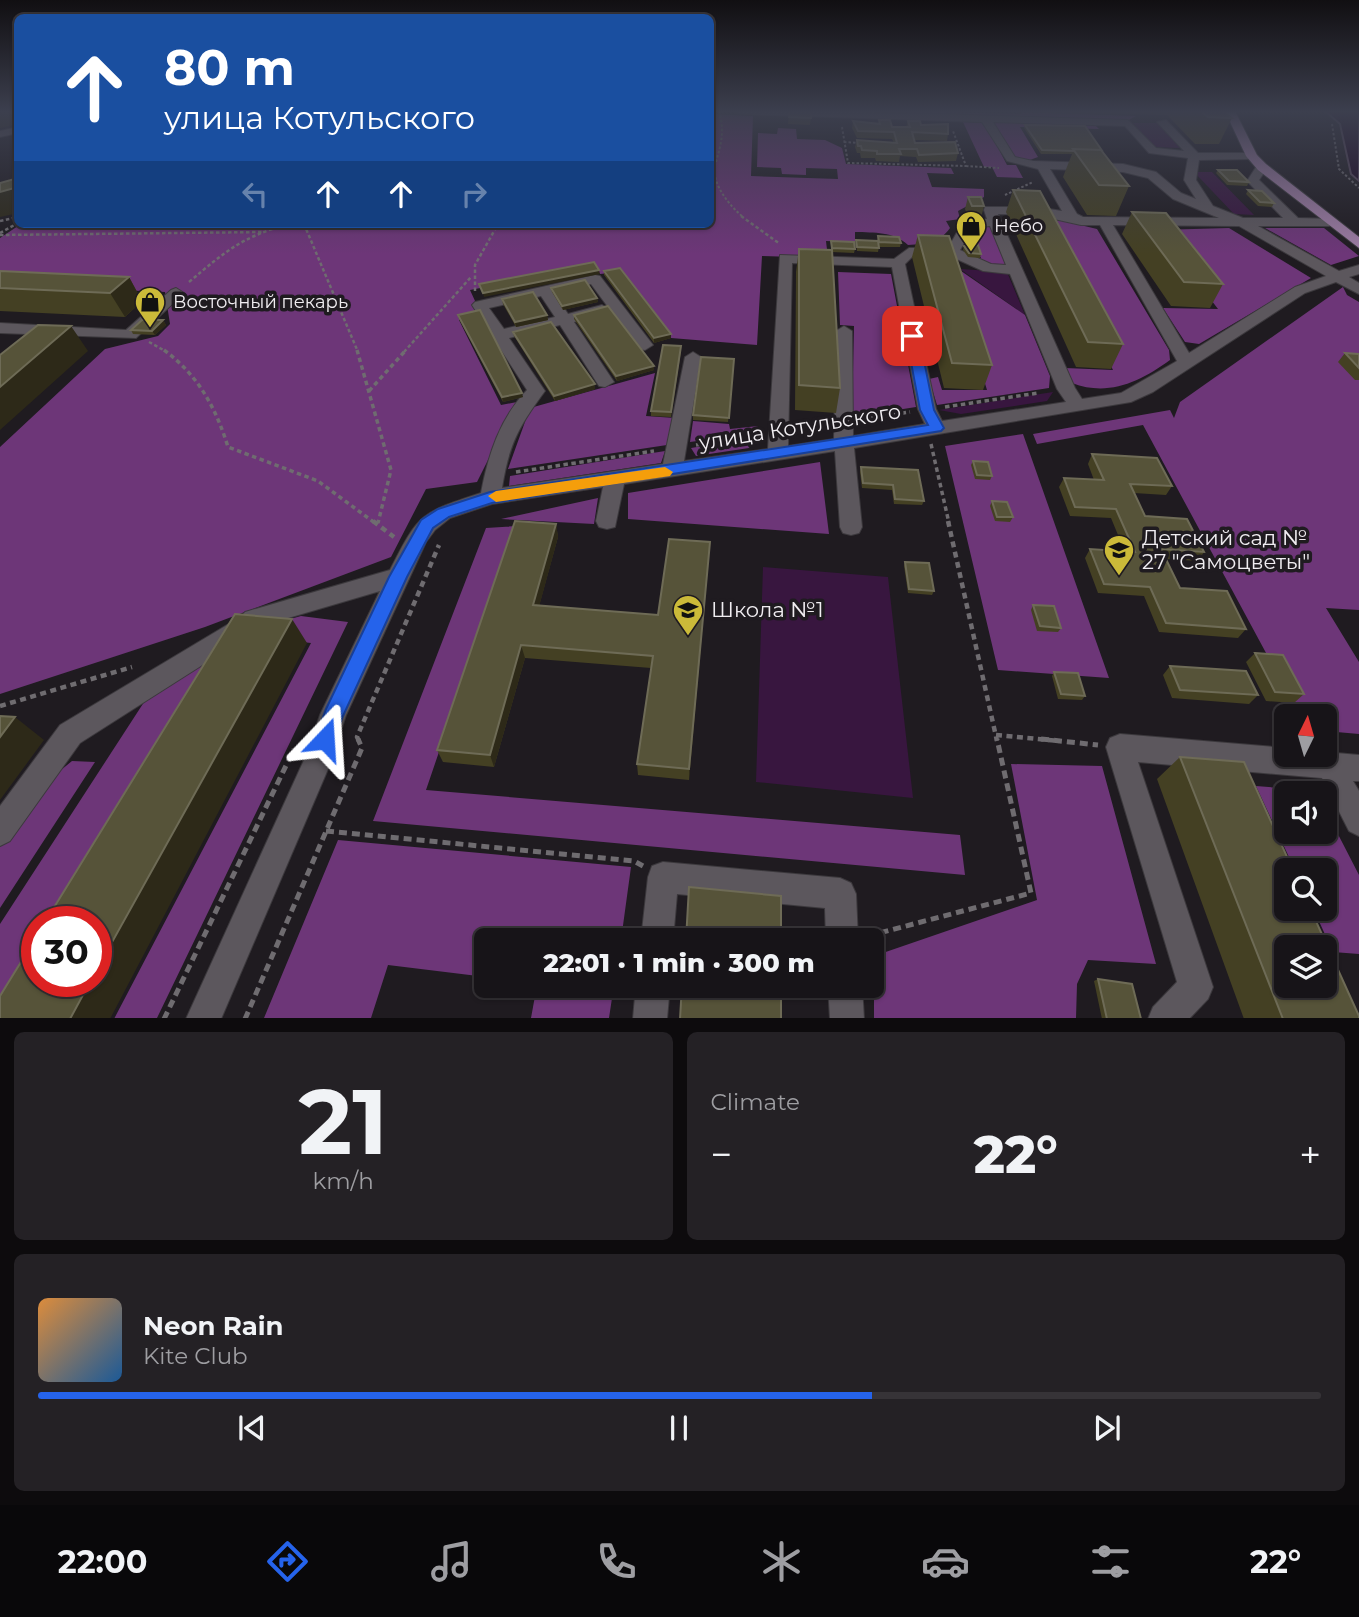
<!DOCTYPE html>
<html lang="en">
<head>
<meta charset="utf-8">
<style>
  :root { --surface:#171418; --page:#242125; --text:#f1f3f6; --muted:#9e9ea2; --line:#363337; --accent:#2563eb }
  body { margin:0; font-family:Montserrat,sans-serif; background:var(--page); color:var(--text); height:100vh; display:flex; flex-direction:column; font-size:26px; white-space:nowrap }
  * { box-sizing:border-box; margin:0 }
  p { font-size:23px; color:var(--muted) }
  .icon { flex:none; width:38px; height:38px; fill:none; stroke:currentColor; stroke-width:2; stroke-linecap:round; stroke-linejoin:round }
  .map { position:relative; height:1018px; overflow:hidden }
  .drawer { display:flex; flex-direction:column; gap:14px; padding:14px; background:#0d0b0d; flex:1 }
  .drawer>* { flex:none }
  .hud { position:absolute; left:14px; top:14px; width:700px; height:214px; border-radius:10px; box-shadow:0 2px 5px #0004,0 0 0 2px var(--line); background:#1a4fa0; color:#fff; overflow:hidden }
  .needle { width:46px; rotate:5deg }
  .tools { position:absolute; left:1274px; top:704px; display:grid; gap:14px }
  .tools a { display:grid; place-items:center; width:63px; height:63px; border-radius:10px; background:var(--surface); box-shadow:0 2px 5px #0004,0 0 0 2px var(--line); font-size:35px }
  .speed { position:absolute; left:21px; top:906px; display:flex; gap:14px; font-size:35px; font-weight:700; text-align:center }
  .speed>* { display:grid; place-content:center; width:91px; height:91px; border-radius:50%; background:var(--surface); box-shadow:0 2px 5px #0004,0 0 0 2px var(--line); line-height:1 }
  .speed .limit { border:10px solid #d22; background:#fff; color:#111 }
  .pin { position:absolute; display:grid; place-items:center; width:60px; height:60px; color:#fff; margin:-30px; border-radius:14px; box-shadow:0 4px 10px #0006 }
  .me { position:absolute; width:77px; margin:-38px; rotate:20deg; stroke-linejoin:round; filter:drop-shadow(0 0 5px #0008) }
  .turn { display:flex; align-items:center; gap:24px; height:147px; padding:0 35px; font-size:32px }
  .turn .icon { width:91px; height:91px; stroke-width:2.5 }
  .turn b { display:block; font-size:49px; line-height:60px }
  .lanes { display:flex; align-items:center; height:66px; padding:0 35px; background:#0003; justify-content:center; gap:35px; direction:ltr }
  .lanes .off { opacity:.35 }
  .big { font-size:52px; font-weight:800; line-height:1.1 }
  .drawer .widget { flex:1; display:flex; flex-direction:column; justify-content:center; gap:10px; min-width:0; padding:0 24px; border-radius:10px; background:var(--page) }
  .drawer .dial { align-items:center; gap:0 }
  .dial b { font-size:91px; line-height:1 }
  .song { display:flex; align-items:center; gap:21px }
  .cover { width:84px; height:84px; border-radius:10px; background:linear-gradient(135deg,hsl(30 70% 55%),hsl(210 70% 35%)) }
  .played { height:7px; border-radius:4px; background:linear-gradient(90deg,var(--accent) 65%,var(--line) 65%) }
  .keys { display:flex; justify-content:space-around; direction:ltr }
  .heat { display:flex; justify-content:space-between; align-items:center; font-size:38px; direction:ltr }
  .drawer .tiles { flex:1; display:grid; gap:14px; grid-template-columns:1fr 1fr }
  .widget:last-child { grid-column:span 2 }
  .trip { position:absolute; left:474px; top:928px; width:410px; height:70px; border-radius:10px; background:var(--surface); box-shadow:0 2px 5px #0004,0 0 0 2px var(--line); font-weight:800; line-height:70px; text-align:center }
  .tab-bar { display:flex; height:112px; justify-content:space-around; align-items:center; background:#09080a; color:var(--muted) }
  .tab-bar .icon { width:49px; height:49px }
  .tab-bar .current { color:var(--accent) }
  .tab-bar b { font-size:32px; color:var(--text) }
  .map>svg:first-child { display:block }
</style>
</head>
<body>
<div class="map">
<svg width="1359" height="1019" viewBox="0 0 1359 1019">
  <rect width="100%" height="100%" fill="#1f1b20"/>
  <path fill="#38163f" d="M1133,123H1157L1180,148L1154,147Z
    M1194,172H1212L1254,215L1234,214Z
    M960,269L1007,272L1025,315Z
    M1053,392L1047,401L961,414L939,410Z
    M763,567L888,577L913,798L756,782Z"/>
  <path fill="#6d3678" d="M907,111L1021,114V112L1136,116L1127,121L908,113Z
    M711,114L753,116L751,176L838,179L837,169L806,168V175L782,174L781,168L757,167L758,133L777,134L778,128L796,129L797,139L825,140L842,148L846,164L951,168L954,174L927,173L932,187L984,189V197L958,211L960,219L946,221L950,228C939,243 927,244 908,245C893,231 875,233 855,232V242L826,241L828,258L762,256L757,345L671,338L620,272L600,274L594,266L470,290L481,314L459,320L501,405L517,402L477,482L426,489L391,557L205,627L0,694V447L105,349L158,336L170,324L165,292L0,285V238L21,224H710Z
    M992,120L1093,123L1099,129L1020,127L1038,157L1027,161L1016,159Z
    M963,122L985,123L1007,165H1016L1023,178L997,177L992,167H984Z
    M1034,214L1097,229L1169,350L1170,360C1140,382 1108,397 1072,383L1065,368L1113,370Z
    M992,225L1009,267L988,266L972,258H981L967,235L970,227Z
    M1229,228L1311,278L1199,344L1185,342L1163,308L1218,309L1158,230Z
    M1265,228H1324L1359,256L1331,265Z
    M948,262L1025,315L1050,376L1049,388L937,405L929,379L938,377L942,390H987Z
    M838,272L891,274L916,407L852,417L854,326L840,325Z
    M1343,287L1347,295L1359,302V610L1326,608L1359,662V734L1325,731V716H1300L1143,425L1037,444L1033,434L1170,410L1174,418L1180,402Z
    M655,373L646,416L675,418L667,445L508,469L530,408Z
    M693,421L729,424L730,429L758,426L757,433L690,442Z
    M1023,434L1109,678L998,670L945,446Z
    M757,437L749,448L696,456L691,448Z
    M665,451L661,463L509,486L510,476Z
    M820,462L829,534L628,519V493Z
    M598,498L594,524L501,519Z
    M516,526L426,790L960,835L965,875L373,821L486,528Z
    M301,616L348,622L157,1018L114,1019L311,643L257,637L265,626Z
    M224,643L54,922H37V950L8,997L0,996V924L148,696Z
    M72,761L95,762L0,908V844L39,788Z
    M1011,764L1102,766L1156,964L1088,960L1077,984L1076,1018H874V956L1037,900Z
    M1256,786L1315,791L1316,793H1286V831H1325V809L1359,875V954L1333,952L1313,908H1325V870H1295Z
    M338,840L631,867L621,940H486V977L388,965L371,1018H264Z
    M537,985H614L609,1018H531Z"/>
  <path fill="#19001e" stroke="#5a475d" stroke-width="2" d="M1325,111H1359V181L1351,174L1340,124Z"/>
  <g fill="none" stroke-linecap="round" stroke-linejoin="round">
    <g stroke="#3c393d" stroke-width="2">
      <path id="minor" d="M735,111H841L1128,120L1156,148L1184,151L1157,122L1166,120L1198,153H1252L1258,156L1252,159L1199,160L1196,180L1213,206L1243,218H1283L1247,181L1258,164L1262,163L1268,167L1259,180L1298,218L1334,219L1336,222L1329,226H1258L1339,271L1359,265V274L1349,277L1359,283V294L1336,282L1305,293L1153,392L1131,402L854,448L862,527L859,533L851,535L843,533L840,527L835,451L624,484L615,527L607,529L599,527L596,521L603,487L492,504L450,518L435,530L426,542L346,715L331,762L221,1019H186L304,760L320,715L380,591L261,626L253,642L244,645L237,643L80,743L10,841L0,846V806L60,725L242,616L245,612L390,570C419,513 420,513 481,493C488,455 500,418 527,390L472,305L475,302L595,275L600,276L653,345L645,350L639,349L591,284L554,293L568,314L602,305L610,310L608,313L574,322L614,382L605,387L599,386L560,325L509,338L545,391C519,426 509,444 502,488L663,464L685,357L693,352L701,357L684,461L768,449L780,255L894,259L909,248H948L963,222L987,219L984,210L985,207H1036L1062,211L1038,169L1007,161L982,122L740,114ZM993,122L1125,126L1149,153L1188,158L1184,180L1196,199L1181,193L1156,172L1123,164L1033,161L1015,157ZM1050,169L1123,172L1148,178L1173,199L1219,218L1083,217L1077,214ZM998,214L1036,215L1081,225H1100L1177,361L1121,393L1082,399L1075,388ZM1113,225L1239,226L1326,276L1295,287L1189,353ZM990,226L1006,265L991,264L960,250L973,228ZM913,256H950L983,271L1010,274L1057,389L1066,402L942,421L936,409L905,264ZM792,263L892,267L918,409L925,424L853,436L852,331L844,326L836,331L834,439L788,446ZM541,296L555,317L504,329L489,308Z
        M18,127V133L0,137V131Z
        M176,288L184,293L181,296L136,338L0,333V323L126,330L171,290Z
        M1120,734L1286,748V754H1325V752L1359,755V781H1353L1359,791V836L1349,831L1322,778L1138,762L1213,987L1208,999L1189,1019H1148L1153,1007L1177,982L1106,747L1110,738Z
        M663,862L840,878L851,883L856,894L858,940H826L825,908L677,894L673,940H641L648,877L652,866Z
        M636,985H670L667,1019H633Z
        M828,985H862L864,1019H830Z"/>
    </g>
    <g stroke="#3c393d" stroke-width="2">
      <path id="major" d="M1225,111H1235L1257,155L1266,164L1359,237V248L1258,170L1246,156Z"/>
    </g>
    <path stroke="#6f6c70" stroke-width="2" stroke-dasharray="2.5 2" stroke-linecap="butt" d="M719,111C725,132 721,145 715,165C711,184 730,206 743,217
      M1332,124L1339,169L1359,188
      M842,127L848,163L966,166L953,131
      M844,142L859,143
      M966,166L999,168
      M1005,195L1033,182"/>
    <path stroke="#6f6c70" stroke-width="2.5" stroke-dasharray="3.5 2.5" stroke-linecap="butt" d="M741,216L780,244
      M0,221L18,217
      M304,224L358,352
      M0,233L18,223
      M0,235L262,232
      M189,282C226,251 240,238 288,224
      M475,291V265L498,224
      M149,342L167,352
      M404,352L471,277"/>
    <path stroke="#6f6c70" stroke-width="3.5" stroke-dasharray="4.5 3.5" stroke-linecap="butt" d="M164,350C198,375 216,408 228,447L318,481L375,523
      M357,350L391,470L378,523
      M369,391L406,350
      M945,407L1038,393
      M862,419L910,412
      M800,429L823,425
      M931,444L949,523
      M696,445L758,436
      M516,472L654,451"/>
    <path stroke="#6f6c70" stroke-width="4.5" stroke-dasharray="6 4.5" stroke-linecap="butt" d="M373,521L394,537
      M948,521L997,741
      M0,706L132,667
      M996,735L1059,741
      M359,741L357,737L439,545"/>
    <path stroke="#6f6c70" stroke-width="5" stroke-dasharray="8 5" stroke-linecap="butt" d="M1041,739L1098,745
      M326,831L634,861L643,866
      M868,936L1031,893L997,739
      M164,1019L294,749
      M245,1019L362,748L358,739"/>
    <use href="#minor" fill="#5c575d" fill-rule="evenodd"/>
    <use href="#major" fill="#9d7ca3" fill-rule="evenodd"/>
  </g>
  <path fill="#444023" d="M789,111L811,118L810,125L788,124Z
    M825,111H907L906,114Z
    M933,111H1223L1232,118L1219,144H1195L1167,115Z
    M879,120L892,127H906L908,121L948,134L947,141L914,140L915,143L958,153L956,161L918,162L916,157L900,156L899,162L876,161L875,158H861L860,153H857L855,147L857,140L894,143L892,139L857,138L852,128L853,121L879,123Z
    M1025,125L1103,152V153L1129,186L1116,216L1087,215L1063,177L1072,154H1041L1024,128Z
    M1218,170L1249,182L1247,186L1227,185L1216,173Z
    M1013,190L1123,344L1111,369L1076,367L1006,212Z
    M1248,190L1274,203L1272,207L1258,206L1246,194Z
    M968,197L984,206L981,218L968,217L965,209Z
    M1132,212L1223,284L1210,308L1171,306L1122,234Z
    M918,235L992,365L983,390L944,388L912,257Z
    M878,236L901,243L900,247H879L878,252L857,251L856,240L877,241Z
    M831,241L855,249L854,253L832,252L840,388L836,413L795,410L796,272L799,249L831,250Z
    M964,246L981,254L980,258L968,257L963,250Z
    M0,271L129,277L142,301L125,317L0,311Z
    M604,271L671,338L654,343L604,275Z
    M551,288L597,298L598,302L563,310L552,292Z
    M502,299L547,315L548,320L516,327L503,304Z
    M458,315L523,397L503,402L459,319Z
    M574,315L654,370L617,381L574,319Z
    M163,320L166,325L155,335L133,334L131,330Z
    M513,332L595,389L555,401L514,336Z
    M681,351L671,417L651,416V411Z
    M1345,353L1359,354V380H1355L1338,362Z
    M734,359L728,422L693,420V415Z
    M1092,454L1172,486L1166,495L1134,493L1145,516L1204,552L1198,561L1166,559L1180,588L1246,629L1238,638L1159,632L1144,596L1098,593L1085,558L1090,549L1125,552L1111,518L1070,516L1059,487L1064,478L1094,480L1088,464Z
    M973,461L992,476L990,480L975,479L971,465Z
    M861,467L924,501L922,505L894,504L892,490L862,488L860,472Z
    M992,501L1013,517L1010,522L995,521L990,506Z
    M556,524L558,537L539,606L658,615L710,542L689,780L638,775L637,764L651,668L525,658L494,767L443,762L437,750Z
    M905,562L934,591L932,595L908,593L904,566Z
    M1033,605L1061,628L1058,632L1037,631L1031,610Z
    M1255,653L1304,694L1294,703L1266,701L1246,662Z
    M1170,666L1258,695L1249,704L1172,698L1163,675Z
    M1054,672L1085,696L1082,700L1058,699L1052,676Z
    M1180,757L1359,1019H1244L1157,779Z
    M1098,979L1141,1019H1102L1094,981Z"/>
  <path fill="#2d2918" d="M0,111H18V124L0,128Z
    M18,187V213L0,217V192Z
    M599,270L600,274L484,297L483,293Z
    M129,277L142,301L125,317L110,293Z
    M597,298L598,302L563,310L562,306Z
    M547,315L548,320L516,327L515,322Z
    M163,320L166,325L155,335L152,331Z
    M71,326L88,351L0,430V387Z
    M671,334V338L654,343V338Z
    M654,366V370L617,381L616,376Z
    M595,384V389L555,401L554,396Z
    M522,393L523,397L503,402L502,397Z
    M556,524L558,537L536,618L533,605Z
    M710,542L709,555L689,780V769Z
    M292,619L307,643L110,1019H70L90,982H96V971Z
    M521,645L525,658L494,767L490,755Z
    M15,717L44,740L0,800V737Z"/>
  <path fill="#565339" stroke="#6e6b56" stroke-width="2" fill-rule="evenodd" d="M789,111H811V118L789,117Z
    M1201,111H1223L1232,118L1208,117Z
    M879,120H890L892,127H910L908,121H920L921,125L948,124V134L912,132L915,143L955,142L958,153L919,155L917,149H899L901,154H877V151L862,150L861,146H858L857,140L897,143L894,132L858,131L853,121L880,124Z
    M1025,125L1085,126L1103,152L1101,150L1073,149L1074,151L1042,150Z
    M1073,149L1101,150L1129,186L1099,185Z
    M1218,170H1237L1249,182L1229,181Z
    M18,178V187L0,192V183Z
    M1013,190L1040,191L1123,344L1088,342Z
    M1248,190L1262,191L1274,203L1260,202Z
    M968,197H981L984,206H972Z
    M1132,212L1166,213L1223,284L1184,282Z
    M918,235L949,236L992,365L952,363Z
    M878,236L899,237L901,243L879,242Z
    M856,240L878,241L879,248L857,247Z
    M831,241L854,242L855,249L832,248Z
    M978,245L981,254L969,253L964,246Z
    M799,249L832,250L840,388L799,385Z
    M594,262L599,270L483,293L479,284Z
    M620,268L671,334L654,338L604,271Z
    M0,271L129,277L110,293L0,288Z
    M585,280L597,298L562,306L551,288Z
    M533,292L547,315L515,322L502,299Z
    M608,306L654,366L616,376L574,315Z
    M480,310L522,393L502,397L458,315Z
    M142,320H163L152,331L131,330Z
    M551,322L595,384L554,396L513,332Z
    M38,325L71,326L0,387V355Z
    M663,345L681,346L671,412L651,411Z
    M1345,353L1359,354V368Z
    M701,357L734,359L729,418L693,415Z
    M1092,454L1157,458L1172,486L1130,484L1145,516L1187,519L1204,552L1161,549L1180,588L1227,591L1246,629L1166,623L1150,587L1104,584L1090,549L1135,552L1116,509L1075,507L1064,478L1104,480Z
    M973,461L988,462L992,476L977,475Z
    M861,467L918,470L924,501L895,499L893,485L863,483Z
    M992,501L1007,502L1013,517H997Z
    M515,521L556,524L533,605L658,615L669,539L710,542L689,769L637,764L653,656L521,645L490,755L437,750Z
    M905,562L929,563L934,591L909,589Z
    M1033,605L1054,606L1061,628L1040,626Z
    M235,614L292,619L96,971V922H45Z
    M1255,653L1283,655L1304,694L1275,692Z
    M1170,666L1246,671L1258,695L1180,690Z
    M1054,672L1078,673L1085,696L1061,694Z
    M0,716L15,717L0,737Z
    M1180,757L1244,762L1293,870H1286V908H1310L1359,1016V1019H1283ZM1286,947H1325V985H1286Z
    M689,887L781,896V940H686Z
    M37,936V982H90L70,1019H0V996Z
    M1098,979L1132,984L1141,1019H1107Z
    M682,985H781V1019H680Z"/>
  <linearGradient id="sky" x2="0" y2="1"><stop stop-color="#110f12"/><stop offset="0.44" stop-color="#3c3f4e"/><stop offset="1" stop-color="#3c3f4e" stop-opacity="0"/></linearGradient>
  <rect width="1359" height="254" fill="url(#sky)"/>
  <path fill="#2563eb" stroke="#184099" stroke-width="2" d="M912,333L919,336L934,410L944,428L941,431L492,503L449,517L433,528L407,577L343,716L332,745L325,748L318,745L315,739L326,709L389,577L421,520L438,509L490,492L928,425L920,410L906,336Z"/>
  <path fill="#f59e0b" d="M665,467L673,472L670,476L496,502L488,496L496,491Z"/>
  <defs>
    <g id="shop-pin" transform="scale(1.575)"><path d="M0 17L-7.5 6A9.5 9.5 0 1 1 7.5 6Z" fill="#cbba39" stroke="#1f1b20"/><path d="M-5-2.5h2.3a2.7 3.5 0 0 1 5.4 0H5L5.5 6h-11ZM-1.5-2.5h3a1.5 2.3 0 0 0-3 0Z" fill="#111"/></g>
    <g id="school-pin" transform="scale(1.575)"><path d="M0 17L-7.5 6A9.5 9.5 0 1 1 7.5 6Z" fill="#cbba39" stroke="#1f1b20"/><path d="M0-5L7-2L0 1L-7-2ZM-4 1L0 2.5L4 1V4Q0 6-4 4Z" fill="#111"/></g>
  </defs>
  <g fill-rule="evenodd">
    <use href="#shop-pin" x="971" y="226"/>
    <use href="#shop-pin" x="150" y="302"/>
    <use href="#school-pin" x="1119" y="550"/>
    <use href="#school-pin" x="688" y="610"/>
  </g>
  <g text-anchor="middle" stroke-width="7" stroke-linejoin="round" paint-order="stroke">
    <g font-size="18" fill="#f0edf1" stroke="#1f1b20" text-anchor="start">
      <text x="994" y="232">Небо</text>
      <text x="173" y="308">Восточный пекарь</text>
    </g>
    <g font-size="21" fill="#f0edf1" stroke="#1f1b20">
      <text transform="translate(800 427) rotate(-9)" y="7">улица Котульского</text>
    </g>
    <g font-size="21" fill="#f0edf1" stroke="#1f1b20" text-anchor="start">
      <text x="1142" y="545">Детский сад №<tspan x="1142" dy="24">27 "Самоцветы"</tspan></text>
      <text x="711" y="617">Школа №1</text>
    </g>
  </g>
</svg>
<div class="tools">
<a><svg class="needle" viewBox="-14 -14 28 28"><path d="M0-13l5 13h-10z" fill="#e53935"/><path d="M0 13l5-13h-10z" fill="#9e9ea2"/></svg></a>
<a><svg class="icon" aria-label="sound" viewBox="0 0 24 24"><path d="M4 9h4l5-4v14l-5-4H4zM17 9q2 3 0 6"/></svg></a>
<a><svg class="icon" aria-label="search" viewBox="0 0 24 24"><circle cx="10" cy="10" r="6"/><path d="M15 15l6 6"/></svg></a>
<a><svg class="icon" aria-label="layers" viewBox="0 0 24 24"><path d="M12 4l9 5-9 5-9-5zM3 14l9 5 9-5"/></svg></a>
</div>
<div class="speed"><div class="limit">30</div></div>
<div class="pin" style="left:912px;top:336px;background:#d93025"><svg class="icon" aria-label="arrive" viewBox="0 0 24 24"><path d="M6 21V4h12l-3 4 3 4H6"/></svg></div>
<svg class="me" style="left:325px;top:739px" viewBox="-20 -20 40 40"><path d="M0-17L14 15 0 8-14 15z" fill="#2563eb" stroke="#fff" stroke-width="4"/></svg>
<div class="trip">22:01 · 1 min · 300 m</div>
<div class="hud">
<div class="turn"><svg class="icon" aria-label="ahead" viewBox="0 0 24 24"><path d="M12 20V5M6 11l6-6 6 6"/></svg><div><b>80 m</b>улица Котульского</div></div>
<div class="lanes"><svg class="icon off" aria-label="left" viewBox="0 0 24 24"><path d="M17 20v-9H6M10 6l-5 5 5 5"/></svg><svg class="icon" aria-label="ahead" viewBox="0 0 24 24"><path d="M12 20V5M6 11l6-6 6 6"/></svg><svg class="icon" aria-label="ahead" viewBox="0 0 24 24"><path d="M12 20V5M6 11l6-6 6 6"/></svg><svg class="icon off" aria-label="right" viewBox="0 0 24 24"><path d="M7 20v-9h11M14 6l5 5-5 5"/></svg></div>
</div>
</div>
<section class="drawer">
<div class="tiles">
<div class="widget dial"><b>21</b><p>km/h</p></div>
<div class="widget"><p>Climate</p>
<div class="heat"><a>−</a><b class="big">22°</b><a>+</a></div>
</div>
<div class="widget">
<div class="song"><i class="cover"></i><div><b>Neon Rain</b><p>Kite Club</p></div></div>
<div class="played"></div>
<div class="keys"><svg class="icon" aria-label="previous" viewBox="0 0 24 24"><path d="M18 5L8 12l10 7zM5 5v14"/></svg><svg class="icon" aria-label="pause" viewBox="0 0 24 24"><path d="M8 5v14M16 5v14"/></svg><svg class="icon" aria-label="next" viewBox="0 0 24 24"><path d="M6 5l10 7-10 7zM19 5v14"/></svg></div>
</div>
</div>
</section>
<nav class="tab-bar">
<b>22:00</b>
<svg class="icon current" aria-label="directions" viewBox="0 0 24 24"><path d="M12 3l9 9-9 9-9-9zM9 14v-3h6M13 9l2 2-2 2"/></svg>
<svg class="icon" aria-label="music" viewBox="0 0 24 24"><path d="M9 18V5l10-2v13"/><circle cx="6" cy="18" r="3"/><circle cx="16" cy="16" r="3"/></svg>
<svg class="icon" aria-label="phone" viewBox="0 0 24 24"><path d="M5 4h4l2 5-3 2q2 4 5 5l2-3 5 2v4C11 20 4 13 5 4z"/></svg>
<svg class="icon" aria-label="climate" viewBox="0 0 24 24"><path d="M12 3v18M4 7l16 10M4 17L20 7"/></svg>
<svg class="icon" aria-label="car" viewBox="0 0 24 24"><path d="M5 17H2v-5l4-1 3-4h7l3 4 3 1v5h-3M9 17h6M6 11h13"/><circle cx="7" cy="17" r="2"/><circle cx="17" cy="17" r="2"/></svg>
<svg class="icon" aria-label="filters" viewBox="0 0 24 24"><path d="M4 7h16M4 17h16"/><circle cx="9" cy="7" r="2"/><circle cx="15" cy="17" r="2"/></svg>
<b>22°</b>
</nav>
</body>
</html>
